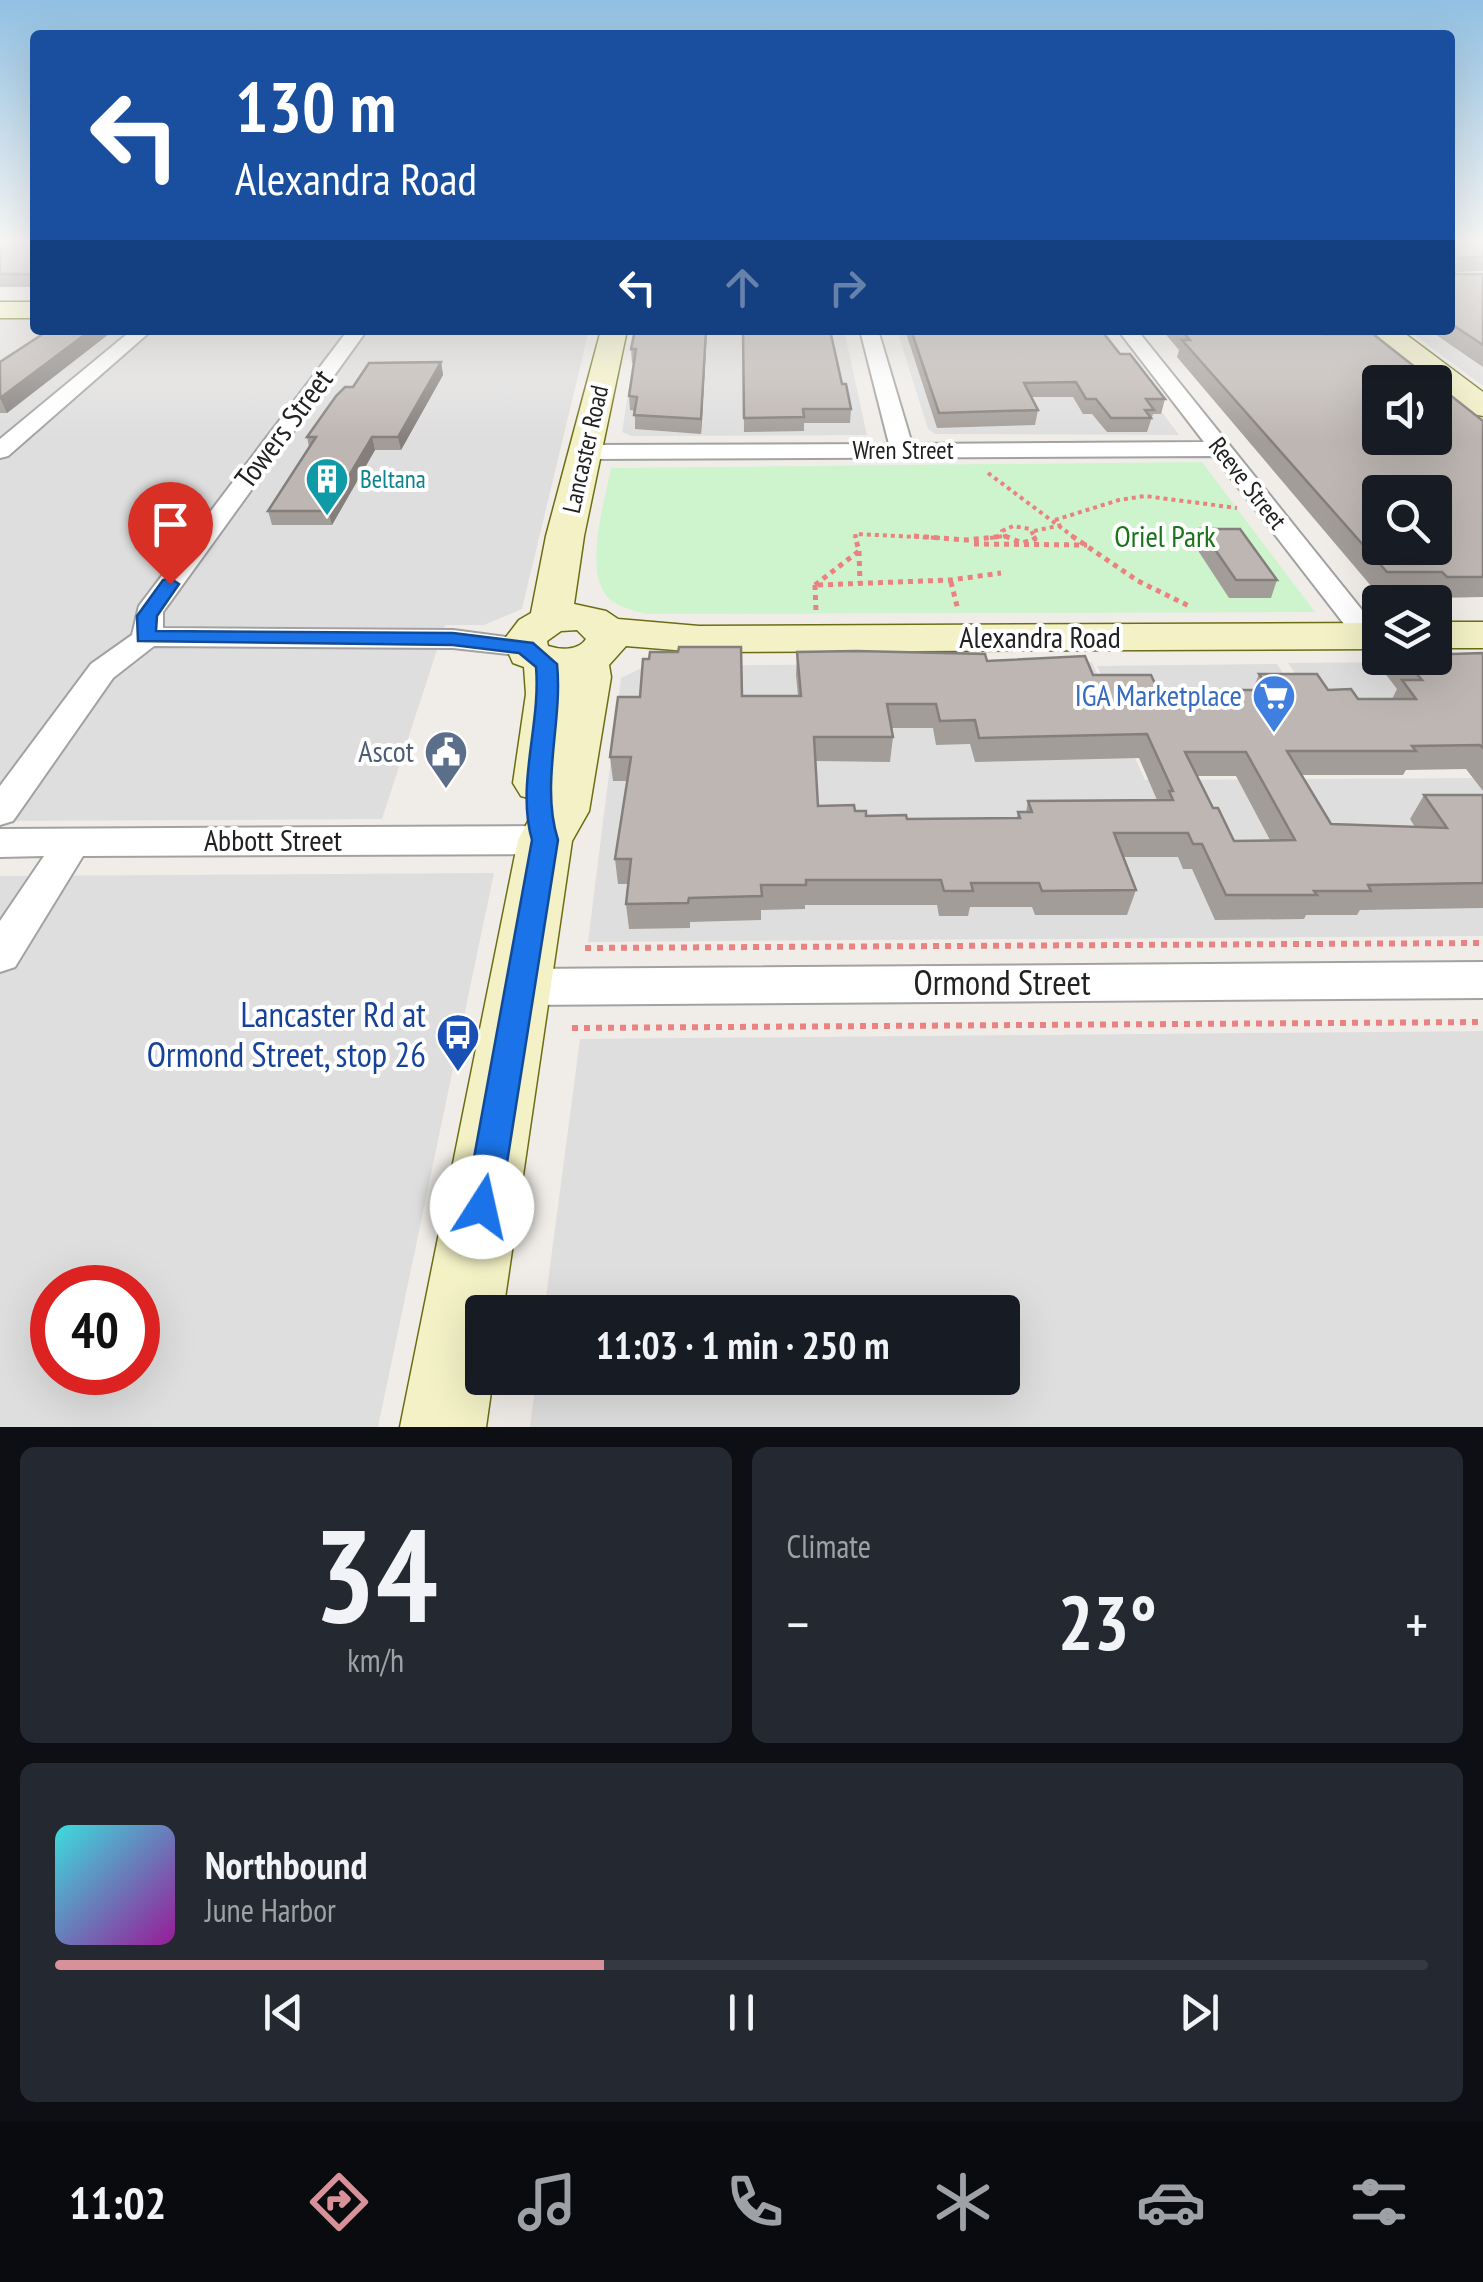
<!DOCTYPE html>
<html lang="en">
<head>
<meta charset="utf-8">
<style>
  :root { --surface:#171b24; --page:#242831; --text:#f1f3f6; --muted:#9ea1a6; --line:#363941; --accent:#d89199 }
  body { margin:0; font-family:"PT Sans Narrow",sans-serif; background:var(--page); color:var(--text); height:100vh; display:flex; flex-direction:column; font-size:38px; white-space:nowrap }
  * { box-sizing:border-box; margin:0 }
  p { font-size:32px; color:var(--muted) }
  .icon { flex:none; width:55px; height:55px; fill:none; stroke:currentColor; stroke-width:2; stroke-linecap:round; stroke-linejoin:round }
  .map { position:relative; height:1427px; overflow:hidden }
  .sheet { display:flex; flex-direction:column; gap:20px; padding:20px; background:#0d0f14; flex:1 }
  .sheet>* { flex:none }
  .top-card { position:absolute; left:30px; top:30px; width:1425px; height:305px; border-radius:10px; box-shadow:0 10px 40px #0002; background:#1a4fa0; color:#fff; overflow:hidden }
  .fabs { position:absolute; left:1362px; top:365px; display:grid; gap:20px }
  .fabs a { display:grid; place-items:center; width:90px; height:90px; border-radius:10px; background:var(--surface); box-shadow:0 10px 40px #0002; font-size:50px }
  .speed { position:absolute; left:30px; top:1265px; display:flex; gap:20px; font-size:50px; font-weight:700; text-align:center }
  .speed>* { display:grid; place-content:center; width:130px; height:130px; border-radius:50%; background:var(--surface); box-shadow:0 10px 40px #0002; line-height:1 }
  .speed .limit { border:15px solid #d22; background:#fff; color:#111 }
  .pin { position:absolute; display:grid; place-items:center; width:85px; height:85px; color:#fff; margin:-102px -42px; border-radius:50% 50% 50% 0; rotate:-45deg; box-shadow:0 0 10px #0007 }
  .pin .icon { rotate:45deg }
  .me { position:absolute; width:110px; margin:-55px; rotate:10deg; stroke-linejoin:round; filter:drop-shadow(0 0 8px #0008) }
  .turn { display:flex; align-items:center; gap:35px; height:210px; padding:0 40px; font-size:45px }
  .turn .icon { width:130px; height:130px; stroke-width:2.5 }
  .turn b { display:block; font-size:70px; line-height:85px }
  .lanes { display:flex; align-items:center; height:95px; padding:0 40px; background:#0003; justify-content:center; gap:50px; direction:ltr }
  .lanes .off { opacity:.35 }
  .big { font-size:75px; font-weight:600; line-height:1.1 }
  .sheet .tile { flex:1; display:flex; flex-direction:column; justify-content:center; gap:15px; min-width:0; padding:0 35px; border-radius:15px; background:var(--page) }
  .sheet .dial { align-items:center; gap:0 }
  .dial b { font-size:130px; line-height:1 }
  .song { display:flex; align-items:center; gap:30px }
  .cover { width:120px; height:120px; border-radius:15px; background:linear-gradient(135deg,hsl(180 70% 55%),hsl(300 70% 35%)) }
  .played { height:10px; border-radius:5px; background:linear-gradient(90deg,var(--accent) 40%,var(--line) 40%) }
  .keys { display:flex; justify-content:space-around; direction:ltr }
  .heat { display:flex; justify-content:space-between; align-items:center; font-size:55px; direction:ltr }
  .sheet .tiles { flex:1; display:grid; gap:20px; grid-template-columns:1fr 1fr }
  .tile:last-child { grid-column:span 2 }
  .trip { position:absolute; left:465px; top:1295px; width:555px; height:100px; border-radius:10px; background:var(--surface); box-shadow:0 10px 40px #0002; font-weight:600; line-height:100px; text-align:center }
  .tab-bar { display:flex; height:160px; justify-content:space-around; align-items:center; background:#090b0e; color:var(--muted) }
  .tab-bar .icon { width:70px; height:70px }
  .tab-bar .selected { color:var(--accent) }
  .tab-bar b { font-size:45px; color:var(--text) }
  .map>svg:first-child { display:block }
</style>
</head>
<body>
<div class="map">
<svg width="1483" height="1427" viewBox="0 0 1483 1427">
  <rect width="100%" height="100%" fill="#f0ede9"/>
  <path fill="#dfdede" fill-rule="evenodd" d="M1483,288V386L1408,330H1450Z
    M35,318V330H589L522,609L484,625H445L382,819L0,821V319Z
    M638,330H844L867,435L632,436L622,432Z
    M897,330H1101L1179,435L935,434L928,429Z
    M1092,662L1145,780L1483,778V936L588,942L621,678L646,666Z
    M494,873L378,1427H0V876ZM52,1288H138V1372H52Z
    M1483,1031V1427H530L536,1378H1002V1312H544L580,1039Z"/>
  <path fill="#cdf4cd" d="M1202,462L1315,612L645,614C636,611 623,608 615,603C579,582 605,501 611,468Z"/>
  <path fill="#ddd" d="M1385,662L1430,720L1315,703L1288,663Z
    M1277,664L1298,696H1111L1097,666Z"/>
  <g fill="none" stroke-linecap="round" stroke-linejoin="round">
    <g stroke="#a2a2a2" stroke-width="4">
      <path id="street" d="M132,330H152L8,456L0,458V439Z
        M348,330H367L163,612V628L453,630L537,641L541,647L537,653L526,656L453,648L154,646L113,678L13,821L0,825V786L91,664L132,635L139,606Z
        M860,330H878L912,444L1204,442L1118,330H1137L1378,630L1380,640L1368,645L1358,642L1214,456L585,459L574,452L585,445L889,444Z
        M545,826L558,830L564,840L558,850L545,854L83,856L15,967L0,972V921L44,856L0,857V829Z
        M1483,962V998L522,1005L507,1000L501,987L507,974L522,969Z"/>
    </g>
    <g stroke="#6c6d13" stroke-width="3">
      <path id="secondary" d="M0,302H35V318H0Z
        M601,330H627L584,536L574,604L606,611L618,619L699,626L1380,623V649L699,652L626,646L609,665L611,677L589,811L572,841L503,1312H482V1378H493L486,1427H400L518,840L539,801L521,796L513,783L526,694L524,667L513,663L503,641L519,620L531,613L546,536ZM577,630L586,639C578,651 561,650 548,646L547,641L561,631Z
        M1370,330H1400L1483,392V416L1472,414Z
        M1435,622H1483V648H1435Z"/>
    </g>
    <path stroke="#ea8281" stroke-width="4" stroke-dasharray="4 4" stroke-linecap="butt" d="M988,473L1075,538
      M1055,520L1119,500L1145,496L1237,508
      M1034,531L1062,525
      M856,538L855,534L940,538
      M990,538L1004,536
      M1006,538L1002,531L1013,526L1030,529L1035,538"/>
    <path stroke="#ea8281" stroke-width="5" stroke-dasharray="5 5" stroke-linecap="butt" d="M914,536L967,540L1004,536
      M1005,536L1022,543L1035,539L1033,536
      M1072,536L1138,581L1191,607
      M974,544L1087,545
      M859,551L860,583
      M951,582L958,610
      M815,585L859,551L855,536
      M815,585L816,612
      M818,585L951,580L1001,573"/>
    <path stroke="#ea8281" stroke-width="6" stroke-dasharray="6 6" stroke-linecap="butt" d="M585,948L1483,943
      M572,1028L1483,1022"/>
    <use href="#street" fill="#fff" fill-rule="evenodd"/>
    <use href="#secondary" fill="#f3f1c5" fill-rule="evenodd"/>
  </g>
  <path fill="#a39d99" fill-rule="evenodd" d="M0,240H35V287H0Z
    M1450,240H1483V271L1455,272L1456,274H1483V367L1429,330H1450Z
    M49,330H114L7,413H0V362Z
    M707,330L701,434L635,429V411L630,410L629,396L634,363H632L631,349Z
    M743,330L842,384L851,409L850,423H804V431L744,432Z
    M905,330H1101L1120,354L1165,399L1161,414H1153L1147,432H1107L1092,414H1083L1073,397H1031L1038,410L1035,425L937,428Z
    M1162,330H1318L1323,334L1483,421V597L1437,598L1432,593H1377L1177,357L1179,350Z
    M441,362L443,375L401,450H375L332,525H272L268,511L309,447L307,437L353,387Z
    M1201,529L1277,580L1271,598H1229L1195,546Z
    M797,652L987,661L1093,675L1158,690H1253L1259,674L1328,690L1358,699H1392L1397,689L1377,663L1380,657L1435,658L1452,654L1483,653V791L1466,769L1406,770L1403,775H1302L1331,824L1415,827L1410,819L1424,795H1483V908L1360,910L1357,915H1306L1304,919L1215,920L1192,869H1183L1178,857H1124L1136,890L1127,915H1035L1032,907H970L968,916H939L937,905H805V909L761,910V920L690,922V928L629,929L626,904L629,884H618L615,859L627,781H613L610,757L742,696H798L796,675ZM892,728H933L936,745L970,744L975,762L1139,758L1157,800L1028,801L1026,812H1018L1017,818L907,819L866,816L855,811L818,806L815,761L890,762L893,737ZM1197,776H1236L1270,840L1234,841L1213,808Z"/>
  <path fill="#847f7d" d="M91,330H114L7,413L0,398Z
    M706,330H707L701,434V419Z
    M441,362L443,375L401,450L398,437Z
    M372,437L375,450L332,525L328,511Z"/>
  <path fill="#bdb6b2" stroke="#847f7d" stroke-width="2.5" fill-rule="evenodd" d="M0,240H35V274H0Z
    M1450,240H1483V257L1453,258L1452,270L1456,274H1483V345L1450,323Z
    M49,330H91L0,398V362Z
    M635,330H706L701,419L634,415L637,397L629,396L636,349H631Z
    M743,330H830L842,384H846L851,409H803L804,417L744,418Z
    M911,330H1101L1120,354H1130L1165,399H1146L1154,410H1145L1151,418H1111L1096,399H1086L1076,382L1024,383L1038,410L939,413Z
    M1181,330H1318L1323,334H1373L1434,382H1380V438H1435V383L1483,421V577H1447L1442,572H1387L1182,340H1190ZM1380,492H1435V548H1380Z
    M441,362L398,437H372L328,511H268L316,437H307L336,396L345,387H353L369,363Z
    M1201,529H1240L1277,580H1236Z
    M1435,640H1440L1452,654L1483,653V748L1480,745L1412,746L1416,751H1287L1331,824L1447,828L1424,795H1483V883L1368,885L1371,891H1314L1317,895H1226L1202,844H1193L1188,833H1114L1136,890L1042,891L1039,883H971L973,891H944L941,880H806V885H761L762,896L689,898L688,903L626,904L631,859H615L631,757H610L618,697H640L643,659H649L650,652H678L679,647H741L742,696H801L797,652L856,651L985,654L987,661L1085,656L1093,675H1151L1158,690H1270L1259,674H1317L1328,690L1351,689L1358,699H1416L1402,680H1422L1403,658H1435ZM887,704H936L940,721L975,720L979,738L1147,734L1173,791H1169L1173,800L1028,801L1032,812H1018L1020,818L907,819L906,815L866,816V811H855L854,805L818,806L814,737H893ZM1185,752H1246L1295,840L1234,841L1218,808H1213Z"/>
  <linearGradient id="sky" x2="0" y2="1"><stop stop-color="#91c0e2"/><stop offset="0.55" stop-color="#f8f7f5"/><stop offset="1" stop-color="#f8f7f5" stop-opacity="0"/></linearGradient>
  <rect width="1483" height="440" fill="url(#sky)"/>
  <path fill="#1a73e8" stroke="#114b97" stroke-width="2.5" d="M170,578L179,584L157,616L156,631L453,633L533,643L557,664C563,722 540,784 558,840L500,1207L495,1220L482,1225L470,1220L465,1207L532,840C516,784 541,725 536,667L519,653L453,645L138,641L137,616L163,580Z"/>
  <defs>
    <g id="building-pin" transform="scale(2.25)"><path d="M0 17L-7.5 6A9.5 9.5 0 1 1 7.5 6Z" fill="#0f9aa8" stroke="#fff"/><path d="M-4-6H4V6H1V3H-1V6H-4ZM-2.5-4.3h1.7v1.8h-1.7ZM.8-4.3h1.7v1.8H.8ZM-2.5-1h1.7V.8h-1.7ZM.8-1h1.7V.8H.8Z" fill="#fff"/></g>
    <g id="supermarket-pin" transform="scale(2.25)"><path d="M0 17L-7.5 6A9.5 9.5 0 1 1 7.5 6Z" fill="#3f7fe0" stroke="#fff"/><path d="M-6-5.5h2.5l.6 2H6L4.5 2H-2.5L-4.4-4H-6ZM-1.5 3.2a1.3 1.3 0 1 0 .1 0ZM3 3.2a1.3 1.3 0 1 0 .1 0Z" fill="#fff"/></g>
    <g id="civic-pin" transform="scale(2.25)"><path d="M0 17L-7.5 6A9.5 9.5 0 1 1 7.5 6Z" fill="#5c6f8a" stroke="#fff"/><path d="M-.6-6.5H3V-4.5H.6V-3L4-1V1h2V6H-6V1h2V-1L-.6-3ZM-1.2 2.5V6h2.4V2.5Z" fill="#fff"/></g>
    <g id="bus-pin" transform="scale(2.25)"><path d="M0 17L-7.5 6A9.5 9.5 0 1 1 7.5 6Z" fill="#1a4fb4" stroke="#fff"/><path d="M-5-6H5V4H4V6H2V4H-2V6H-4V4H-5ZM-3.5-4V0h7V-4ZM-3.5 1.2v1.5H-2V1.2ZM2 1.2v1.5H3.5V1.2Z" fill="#fff"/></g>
  </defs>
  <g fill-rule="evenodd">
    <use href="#building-pin" x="327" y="479"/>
    <use href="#supermarket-pin" x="1274" y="696"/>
    <use href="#civic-pin" x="446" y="752"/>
    <use href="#bus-pin" x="458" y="1035"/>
  </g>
  <g text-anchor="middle" stroke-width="8" stroke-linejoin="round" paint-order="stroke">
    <g font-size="25" fill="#212121" stroke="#fff">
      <text transform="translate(585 449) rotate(-77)" y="9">Lancaster Road</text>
      <text x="903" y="459">Wren Street</text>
      <text transform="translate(1248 483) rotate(52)" y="9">Reeve Street</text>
    </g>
    <g font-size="25" fill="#0d838f" stroke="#fff" text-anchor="start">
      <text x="360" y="488">Beltana</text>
    </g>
    <g font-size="30" fill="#212121" stroke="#fff">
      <text transform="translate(284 429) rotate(-53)" y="10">Towers Street</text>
      <text x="1040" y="648">Alexandra Road</text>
      <text x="273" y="851">Abbott Street</text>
    </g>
    <g font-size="30" fill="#1a741a" stroke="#fff">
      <text x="1165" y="547">Oriel Park</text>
    </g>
    <g font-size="30" fill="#366cbe" stroke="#fff" text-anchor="end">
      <text x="1242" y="706">IGA Marketplace</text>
    </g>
    <g font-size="30" fill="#4e5e75" stroke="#fff" text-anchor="end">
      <text x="414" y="762">Ascot</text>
    </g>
    <g font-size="35" fill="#212121" stroke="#fff">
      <text x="1002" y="995">Ormond Street</text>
    </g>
    <g font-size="35" fill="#164399" stroke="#fff" text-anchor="end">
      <text x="426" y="1027">Lancaster Rd at<tspan x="426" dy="40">Ormond Street, stop 26</tspan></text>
    </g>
  </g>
</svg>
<div class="fabs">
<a><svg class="icon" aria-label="sound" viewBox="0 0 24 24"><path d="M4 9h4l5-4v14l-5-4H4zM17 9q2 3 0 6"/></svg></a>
<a><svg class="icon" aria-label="search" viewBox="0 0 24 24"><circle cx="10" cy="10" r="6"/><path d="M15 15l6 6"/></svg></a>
<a><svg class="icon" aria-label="layers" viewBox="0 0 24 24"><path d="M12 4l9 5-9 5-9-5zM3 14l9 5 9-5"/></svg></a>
</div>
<div class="speed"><div class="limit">40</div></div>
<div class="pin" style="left:170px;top:584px;background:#d93025"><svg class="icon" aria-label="arrive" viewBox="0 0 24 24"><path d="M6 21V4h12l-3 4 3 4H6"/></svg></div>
<svg class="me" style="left:482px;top:1207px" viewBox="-20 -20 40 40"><circle r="19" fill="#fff"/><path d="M0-13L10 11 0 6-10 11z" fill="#1a73e8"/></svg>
<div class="trip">11:03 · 1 min · 250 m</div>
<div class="top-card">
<div class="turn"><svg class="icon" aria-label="left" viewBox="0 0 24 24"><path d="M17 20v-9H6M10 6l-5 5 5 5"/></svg><div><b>130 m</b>Alexandra Road</div></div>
<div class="lanes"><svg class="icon" aria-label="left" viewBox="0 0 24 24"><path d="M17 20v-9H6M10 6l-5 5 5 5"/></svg><svg class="icon off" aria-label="ahead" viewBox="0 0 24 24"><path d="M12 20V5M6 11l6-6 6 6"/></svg><svg class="icon off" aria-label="right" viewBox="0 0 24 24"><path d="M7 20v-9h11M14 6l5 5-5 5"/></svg></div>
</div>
</div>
<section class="sheet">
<div class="tiles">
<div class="tile dial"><b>34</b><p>km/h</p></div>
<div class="tile"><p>Climate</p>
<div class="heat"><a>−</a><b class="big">23°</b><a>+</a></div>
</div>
<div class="tile">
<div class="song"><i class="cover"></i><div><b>Northbound</b><p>June Harbor</p></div></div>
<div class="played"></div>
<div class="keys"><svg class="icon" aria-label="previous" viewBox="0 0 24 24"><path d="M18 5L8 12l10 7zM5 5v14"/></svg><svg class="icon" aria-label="pause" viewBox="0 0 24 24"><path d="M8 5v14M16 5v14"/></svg><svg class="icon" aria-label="next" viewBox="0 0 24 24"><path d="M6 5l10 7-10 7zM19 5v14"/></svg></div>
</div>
</div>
</section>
<nav class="tab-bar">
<b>11:02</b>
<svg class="icon selected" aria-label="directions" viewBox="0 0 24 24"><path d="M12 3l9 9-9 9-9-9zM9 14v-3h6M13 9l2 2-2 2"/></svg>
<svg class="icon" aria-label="music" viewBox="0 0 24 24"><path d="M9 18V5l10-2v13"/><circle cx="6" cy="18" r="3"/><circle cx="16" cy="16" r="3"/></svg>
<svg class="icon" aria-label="phone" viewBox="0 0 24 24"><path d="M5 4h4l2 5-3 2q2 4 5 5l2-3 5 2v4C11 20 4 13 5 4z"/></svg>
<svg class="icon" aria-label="climate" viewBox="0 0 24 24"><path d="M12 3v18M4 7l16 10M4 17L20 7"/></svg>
<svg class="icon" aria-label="car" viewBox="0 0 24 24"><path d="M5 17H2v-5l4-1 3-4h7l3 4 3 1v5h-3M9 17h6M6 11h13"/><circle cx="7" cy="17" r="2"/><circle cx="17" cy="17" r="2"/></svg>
<svg class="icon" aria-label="filters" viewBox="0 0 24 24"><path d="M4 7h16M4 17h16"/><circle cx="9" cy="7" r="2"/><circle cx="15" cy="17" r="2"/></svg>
</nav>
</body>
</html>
